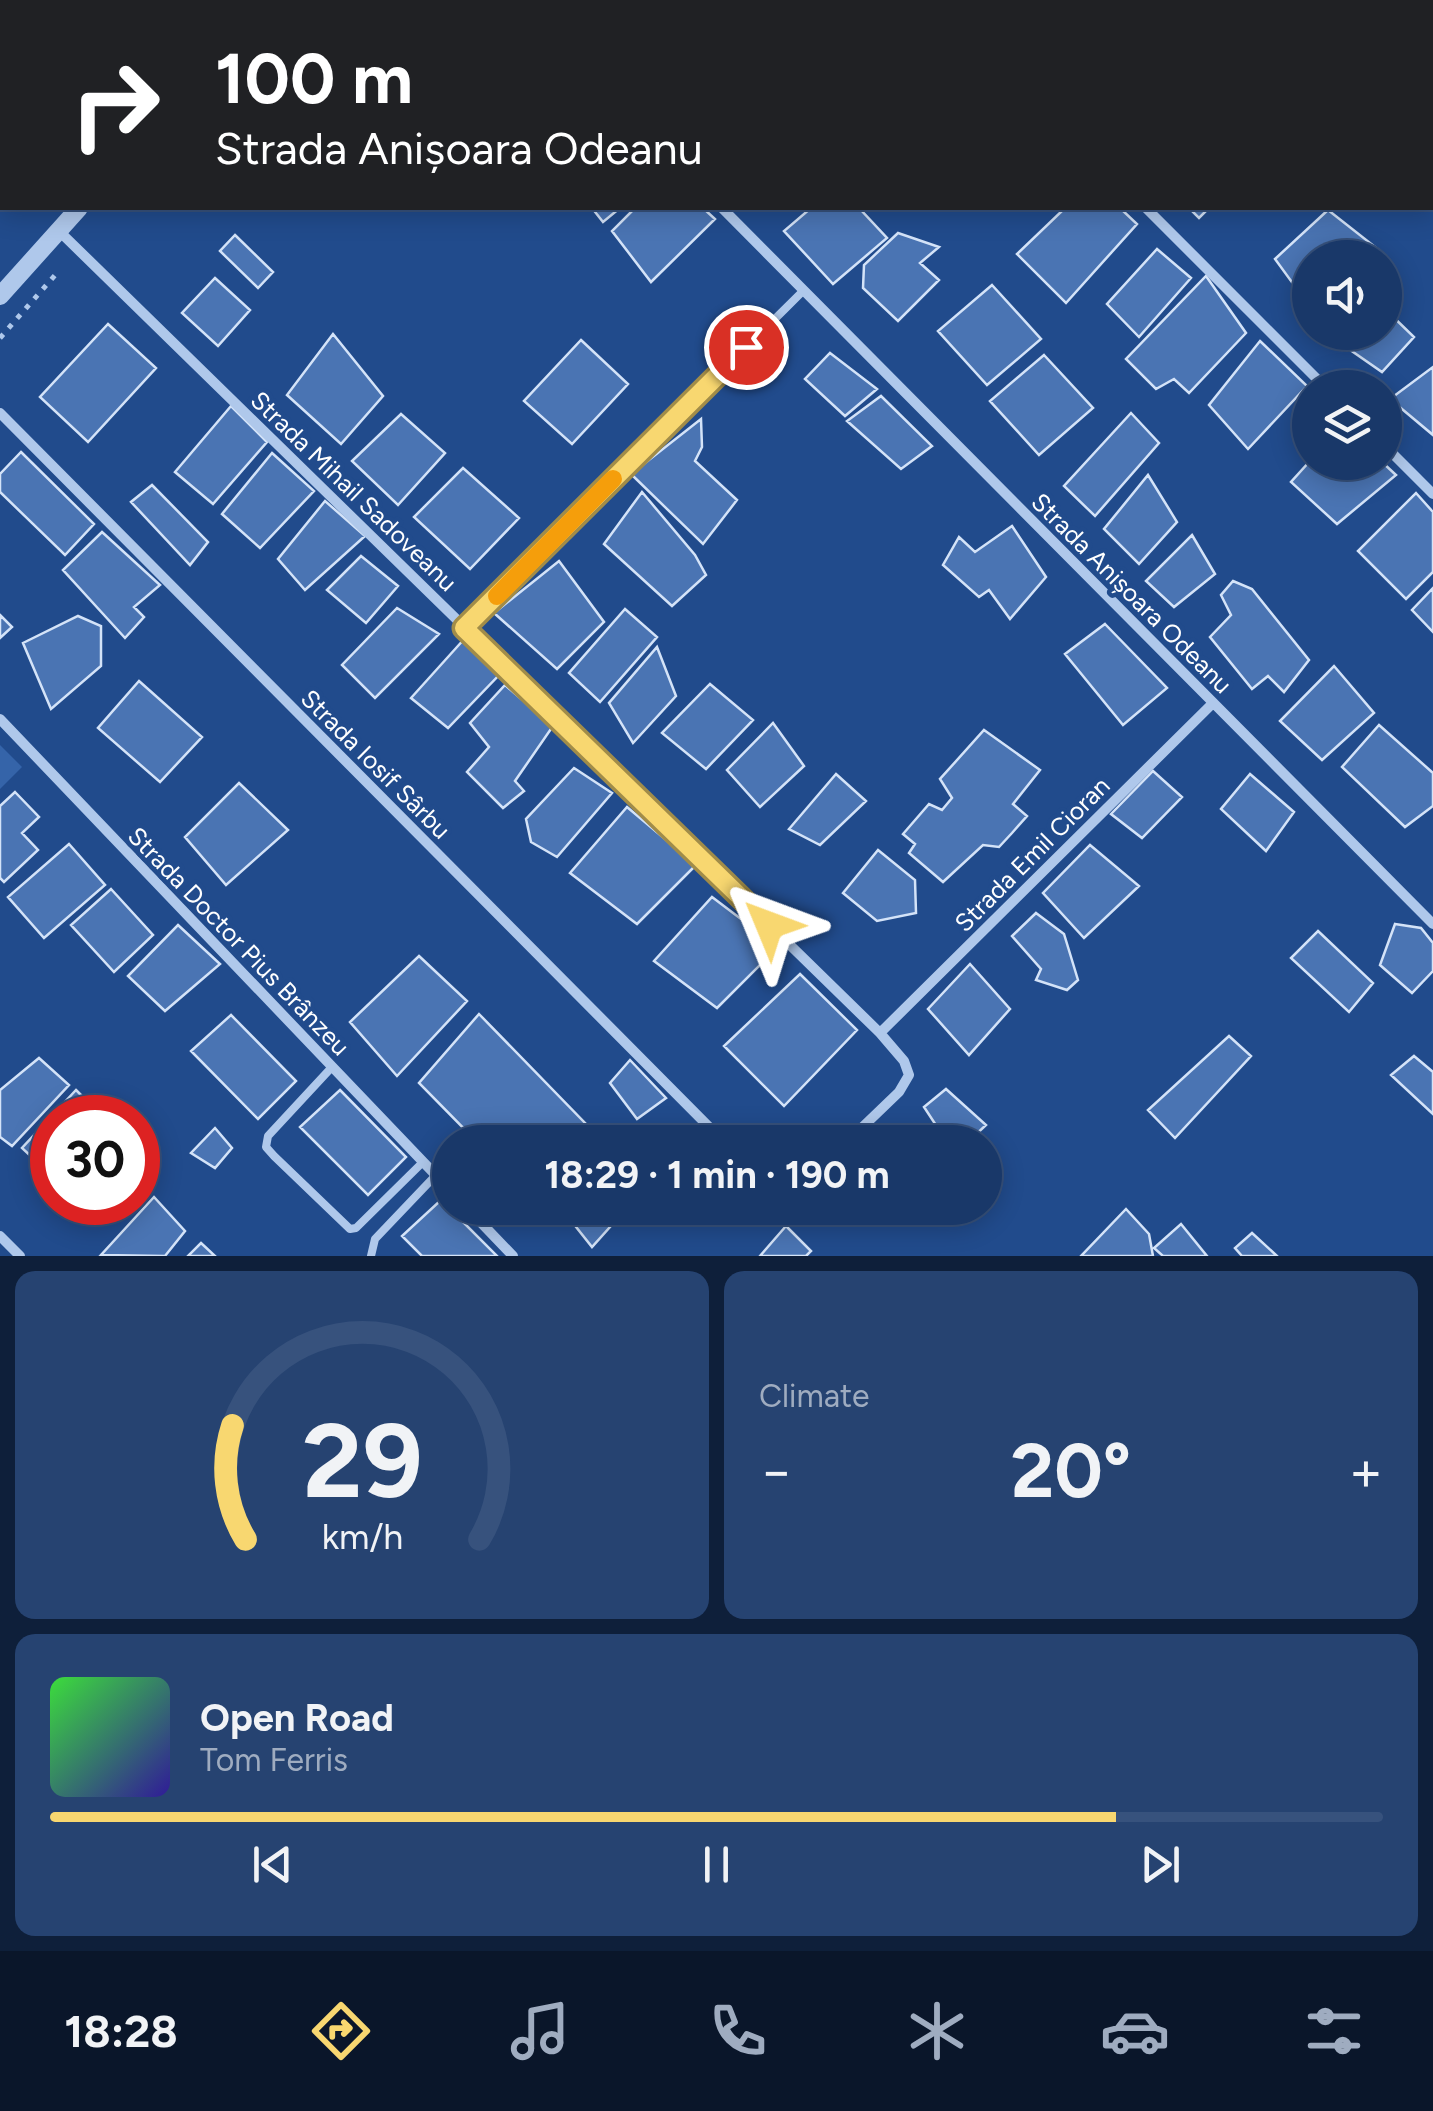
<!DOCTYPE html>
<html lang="en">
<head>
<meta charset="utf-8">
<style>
  :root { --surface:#193869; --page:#264371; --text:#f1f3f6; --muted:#9facc0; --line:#37527d; --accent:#f8d770 }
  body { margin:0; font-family:Figtree,sans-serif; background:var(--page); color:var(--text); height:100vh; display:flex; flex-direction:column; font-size:38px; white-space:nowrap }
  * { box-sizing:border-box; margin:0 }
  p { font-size:32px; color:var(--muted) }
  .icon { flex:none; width:55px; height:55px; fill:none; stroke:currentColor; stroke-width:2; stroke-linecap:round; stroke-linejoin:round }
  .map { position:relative; height:1256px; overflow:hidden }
  .details { display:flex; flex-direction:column; gap:15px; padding:15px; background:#0e1f3a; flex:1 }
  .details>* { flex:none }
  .guide { position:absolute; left:0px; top:0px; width:1435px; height:210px; box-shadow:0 5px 25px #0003,0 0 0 2px var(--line); background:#202124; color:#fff; overflow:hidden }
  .fabs { position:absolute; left:1292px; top:240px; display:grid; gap:20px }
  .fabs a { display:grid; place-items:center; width:110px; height:110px; border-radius:50%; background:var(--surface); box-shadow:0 5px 25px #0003,0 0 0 2px var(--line); font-size:50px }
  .speed { position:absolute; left:30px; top:1095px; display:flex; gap:20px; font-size:50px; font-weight:700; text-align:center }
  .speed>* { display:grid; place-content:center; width:130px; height:130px; border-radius:50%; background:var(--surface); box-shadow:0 5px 25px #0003,0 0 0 2px var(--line); line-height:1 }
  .speed .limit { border:15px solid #d22; background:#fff; color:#111 }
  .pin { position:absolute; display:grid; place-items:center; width:85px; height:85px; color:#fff; margin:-42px; border:5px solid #fff; border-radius:50%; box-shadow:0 2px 10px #0007 }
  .me { position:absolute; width:110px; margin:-55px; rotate:314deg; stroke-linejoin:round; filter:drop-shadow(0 0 8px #0008) }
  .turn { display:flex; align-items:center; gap:35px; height:210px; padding:0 50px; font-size:45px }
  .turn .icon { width:130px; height:130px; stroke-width:2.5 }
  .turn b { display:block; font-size:70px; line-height:85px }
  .big { font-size:75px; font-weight:700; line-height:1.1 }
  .details .card { flex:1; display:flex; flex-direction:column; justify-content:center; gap:15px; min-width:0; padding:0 35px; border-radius:20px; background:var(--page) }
  .details .dial { align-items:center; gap:0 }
  .dial svg { height:260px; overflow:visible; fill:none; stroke:var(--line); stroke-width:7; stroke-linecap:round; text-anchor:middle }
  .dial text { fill:var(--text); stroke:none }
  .song { display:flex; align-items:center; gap:30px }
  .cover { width:120px; height:120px; border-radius:15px; background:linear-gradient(135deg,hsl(120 70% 55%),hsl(250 70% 35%)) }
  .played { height:10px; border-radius:5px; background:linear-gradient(90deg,var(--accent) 80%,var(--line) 80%) }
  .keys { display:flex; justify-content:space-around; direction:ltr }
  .heat { display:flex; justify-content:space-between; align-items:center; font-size:55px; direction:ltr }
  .details .tiles { flex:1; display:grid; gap:15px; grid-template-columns:1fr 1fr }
  .card:last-child { grid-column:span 2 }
  .trip { position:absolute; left:432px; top:1125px; width:570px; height:100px; border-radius:50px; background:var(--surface); box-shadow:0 5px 25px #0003,0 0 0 2px var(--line); font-weight:700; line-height:100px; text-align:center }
  .tabs { display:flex; height:160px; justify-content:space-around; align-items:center; background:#0a162a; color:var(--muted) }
  .tabs .icon { width:70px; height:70px }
  .tabs .active { color:var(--accent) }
  .tabs b { font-size:45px; color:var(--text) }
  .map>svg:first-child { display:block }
</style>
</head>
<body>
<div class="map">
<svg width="1433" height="1256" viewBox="0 0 1433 1256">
  <rect width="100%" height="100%" fill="#214b8c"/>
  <path fill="#3564a9" d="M0,745L22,767L0,789Z"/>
  <path fill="#4a74b3" stroke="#d4e3f8" stroke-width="2.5" d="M144,0H206L208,1L143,2Z
    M772,0H810L813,2H770Z
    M1027,0H1092L1089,2Z
    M592,208H620L603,222Z
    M635,208H703L715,219L651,282L612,231Z
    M811,208H859L887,238L833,284L784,231Z
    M1065,208H1120L1137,224L1066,303L1017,254Z
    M1189,208H1209L1199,218Z
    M1328,210L1379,250L1371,258H1310V307L1275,259Z
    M898,233L939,247L920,263L939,280L898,321L863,288L864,265Z
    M235,235L273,272L258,288L220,251Z
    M1157,249L1191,278L1139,337L1107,304Z
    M1206,276L1246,333L1189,393L1174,379L1156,389L1126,359Z
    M215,278L250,310L218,346L182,313Z
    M992,285L1041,339L987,385L938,331Z
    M1385,309L1414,337L1382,372L1346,347L1361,332H1385Z
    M108,324L156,368L88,442L40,397Z
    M333,334L383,396L341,444L287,395Z
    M581,340L628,384L572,444L524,401Z
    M1260,341L1307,386L1248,449L1209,405Z
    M830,353L877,389L845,416L805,379Z
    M1044,355L1093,408L1039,455L990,401Z
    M1433,367V435L1390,399Z
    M881,396L932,446L901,469L847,421Z
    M231,406L267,442L213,504L175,472Z
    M1131,413L1159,443L1095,516L1064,486Z
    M401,414L445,453L398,505L352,461Z
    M701,419L702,447L695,461L737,500L703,544L631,474Z
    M21,452L94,524L65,555L0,492V474Z
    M272,453L314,491L260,548L222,514Z
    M1310,461L1382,462L1396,475L1337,524L1291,482Z
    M463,468L519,518L470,569L414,517Z
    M1148,475L1177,522L1139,564L1104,529Z
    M152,485L208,542L190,565L131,502Z
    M642,492L695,555L706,575L672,606L604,544Z
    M1416,493L1433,512V572L1406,599L1358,551Z
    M325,501L365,536L305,590L278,559Z
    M1012,526L1046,577L1010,619L989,590L979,597L943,565L959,537L975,552Z
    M102,532L160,585L134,607L144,617L125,638L63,570Z
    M1192,535L1215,574L1174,607L1146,581Z
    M361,556L398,586L366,623L327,590Z
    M559,561L604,622L557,669L494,613Z
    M1233,581L1252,589L1309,660L1284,692L1268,676L1252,689L1210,637L1231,615L1221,595Z
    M1433,588V632L1412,610Z
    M397,608L439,634L375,698L342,665Z
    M625,609L657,637L600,702L569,673Z
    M0,615L12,627L0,638Z
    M78,616L101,626V666L51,709L23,643Z
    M1105,624L1167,688L1123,725L1065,654Z
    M466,637L501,673L448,728L411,698Z
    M657,647L676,696L633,743L609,703Z
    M1334,666L1374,713L1322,760L1280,721Z
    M139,681L202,737L160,782L98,728Z
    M710,684L753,720L706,769L662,733Z
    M505,685L553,726L515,781L524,791L503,808L467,772L489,747L470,723Z
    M773,723L804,766L760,807L727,770Z
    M1379,725L1433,773V806L1405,827L1342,767Z
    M984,730L1040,770L1013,804L1027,816L1012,833L999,847L983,845L943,882L909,853L915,844L903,834L929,804L942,810L952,798L940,779Z
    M574,768L612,793L557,857L531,842L526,819Z
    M1153,771L1182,797L1142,838L1111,814Z
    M836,774L866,801L820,845L789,829Z
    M1250,774L1294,812L1266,851L1221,809Z
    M239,783L288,830L226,885L185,837Z
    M15,792L39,817L22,833L38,850L4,882L0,878V806Z
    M627,807L696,865L637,924L570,873Z
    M69,844L105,885L44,938L8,897Z
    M1090,845L1139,886L1084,938L1043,893Z
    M878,850L915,880L916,913L877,921L843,893Z
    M111,889L153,935L114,972L71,925Z
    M712,897L778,947L717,1008L654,961Z
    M1036,913L1064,934L1078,980L1067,990L1036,980L1041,969L1012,936Z
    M1395,924L1421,928L1433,943V971L1412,993L1380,965Z
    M178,925L220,964L165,1011L128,976Z
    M1318,931L1373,983L1349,1012L1291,958Z
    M419,956L467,1001L397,1076L350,1022Z
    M970,964L1010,1009L969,1055L928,1009Z
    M800,974L857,1030L784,1106L724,1046Z
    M479,1014L585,1123L566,1142H477L419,1083Z
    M231,1015L296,1081L258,1119L191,1051Z
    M1229,1036L1251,1056L1175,1138L1148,1110Z
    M1414,1056L1433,1072V1114L1391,1075Z
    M39,1058L69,1085L12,1146L0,1137V1090Z
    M630,1060L666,1098L637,1119L610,1083Z
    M946,1089L986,1125L968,1142H947L924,1107Z
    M76,1090L104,1118H52V1176L22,1148Z
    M340,1090L406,1157L368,1195L300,1127Z
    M215,1128L232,1148L215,1168L191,1153Z
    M154,1197L185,1231L165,1256L101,1255Z
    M441,1200L497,1256H422L402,1236Z
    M561,1208H627L592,1247Z
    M1126,1209L1149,1234L1153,1256H1081Z
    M1181,1224L1207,1256H1163L1154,1248Z
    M786,1226L811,1251L806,1256H760Z
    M1252,1233L1277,1256H1242L1235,1248Z
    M201,1243L215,1256H188Z"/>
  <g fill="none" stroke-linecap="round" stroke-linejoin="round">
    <path stroke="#afc8eb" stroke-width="5" stroke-dasharray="5 8" stroke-linecap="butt" d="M0,338L56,274"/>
    <path stroke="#afc8eb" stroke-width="8" d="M1209,0L1212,2
      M1221,2L1225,0
      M464,628L803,291
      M332,1067L268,1136L266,1147L274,1156L350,1229L356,1228L423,1162
      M371,1256L375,1239L436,1175"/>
    <path stroke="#afc8eb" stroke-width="10" d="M519,0L522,2
      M938,0L941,2
      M722,208L1433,924
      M1146,208L1326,388
      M58,230L880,1033L904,1061L909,1075L899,1092L847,1142
      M0,413L724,1142
      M1385,446L1433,494
      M0,719L450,1190
      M880,1033L1213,703
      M467,1208L513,1256
      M0,1236L20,1256"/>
    <path stroke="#afc8eb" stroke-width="18" d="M285,2L288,0
      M0,296L79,208"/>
  </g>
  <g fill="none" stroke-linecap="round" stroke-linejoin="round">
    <g stroke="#a18c49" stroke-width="25">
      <path id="route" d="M746,347L464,628L769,925"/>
    </g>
    <use href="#route" stroke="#f8d770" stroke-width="18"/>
    <path stroke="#f59e0b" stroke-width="18" d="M497,596L613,479"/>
  </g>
  <g text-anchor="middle" stroke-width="9" stroke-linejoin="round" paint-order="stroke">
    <g font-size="25" fill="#fff" stroke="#214b8c">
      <text transform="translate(354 491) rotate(44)" y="9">Strada Mihail Sadoveanu</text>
      <text transform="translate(1132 593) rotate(45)" y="9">Strada Anișoara Odeanu</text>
      <text transform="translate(376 764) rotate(45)" y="9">Strada Iosif Sârbu</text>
      <text transform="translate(1032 854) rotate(-45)" y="9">Strada Emil Cioran</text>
      <text transform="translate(239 941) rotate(46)" y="9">Strada Doctor Pius Brânzeu</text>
    </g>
  </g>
</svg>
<div class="fabs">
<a><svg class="icon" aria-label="sound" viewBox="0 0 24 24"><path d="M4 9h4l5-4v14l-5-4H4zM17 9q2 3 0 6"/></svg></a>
<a><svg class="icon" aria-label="layers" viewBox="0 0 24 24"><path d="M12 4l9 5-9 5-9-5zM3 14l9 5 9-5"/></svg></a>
</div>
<div class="speed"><div class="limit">30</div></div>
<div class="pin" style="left:746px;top:347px;background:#d93025"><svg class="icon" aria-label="arrive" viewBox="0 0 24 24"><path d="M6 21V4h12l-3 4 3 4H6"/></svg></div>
<svg class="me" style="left:769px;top:925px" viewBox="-20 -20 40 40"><path d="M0-17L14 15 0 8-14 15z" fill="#f8d770" stroke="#fff" stroke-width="4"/></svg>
<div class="trip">18:29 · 1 min · 190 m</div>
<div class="guide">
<div class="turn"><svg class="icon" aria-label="right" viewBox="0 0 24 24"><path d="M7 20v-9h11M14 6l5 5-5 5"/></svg><div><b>100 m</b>Strada Anișoara Odeanu</div></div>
</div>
</div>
<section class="details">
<div class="tiles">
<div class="card dial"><svg viewBox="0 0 100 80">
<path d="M14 69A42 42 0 1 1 86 69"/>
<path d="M14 69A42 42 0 0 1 10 34" stroke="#f8d770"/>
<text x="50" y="56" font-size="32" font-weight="700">29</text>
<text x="50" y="72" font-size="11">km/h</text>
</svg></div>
<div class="card"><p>Climate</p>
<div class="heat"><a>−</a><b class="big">20°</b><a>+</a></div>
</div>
<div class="card">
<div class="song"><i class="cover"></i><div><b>Open Road</b><p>Tom Ferris</p></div></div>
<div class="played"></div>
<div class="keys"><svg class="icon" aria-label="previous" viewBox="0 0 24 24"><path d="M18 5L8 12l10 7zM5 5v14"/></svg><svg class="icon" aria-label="pause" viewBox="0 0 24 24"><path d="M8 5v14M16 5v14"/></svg><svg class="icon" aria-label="next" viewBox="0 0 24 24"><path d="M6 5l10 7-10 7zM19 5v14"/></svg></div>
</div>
</div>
</section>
<nav class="tabs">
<b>18:28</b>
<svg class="icon active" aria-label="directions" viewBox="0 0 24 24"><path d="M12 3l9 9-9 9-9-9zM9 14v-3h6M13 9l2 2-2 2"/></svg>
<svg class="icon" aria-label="music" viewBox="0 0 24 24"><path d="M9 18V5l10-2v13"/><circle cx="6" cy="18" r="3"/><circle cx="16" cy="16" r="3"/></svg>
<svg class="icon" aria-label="phone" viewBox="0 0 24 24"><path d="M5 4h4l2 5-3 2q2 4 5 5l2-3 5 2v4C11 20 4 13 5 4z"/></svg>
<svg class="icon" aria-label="climate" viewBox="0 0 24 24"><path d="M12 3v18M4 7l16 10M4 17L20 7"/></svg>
<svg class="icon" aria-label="car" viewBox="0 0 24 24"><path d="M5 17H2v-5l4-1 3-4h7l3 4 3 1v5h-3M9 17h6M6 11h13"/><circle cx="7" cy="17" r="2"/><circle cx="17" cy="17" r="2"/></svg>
<svg class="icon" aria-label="filters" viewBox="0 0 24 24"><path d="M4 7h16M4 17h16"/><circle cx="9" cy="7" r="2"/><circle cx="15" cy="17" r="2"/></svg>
</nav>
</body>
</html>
